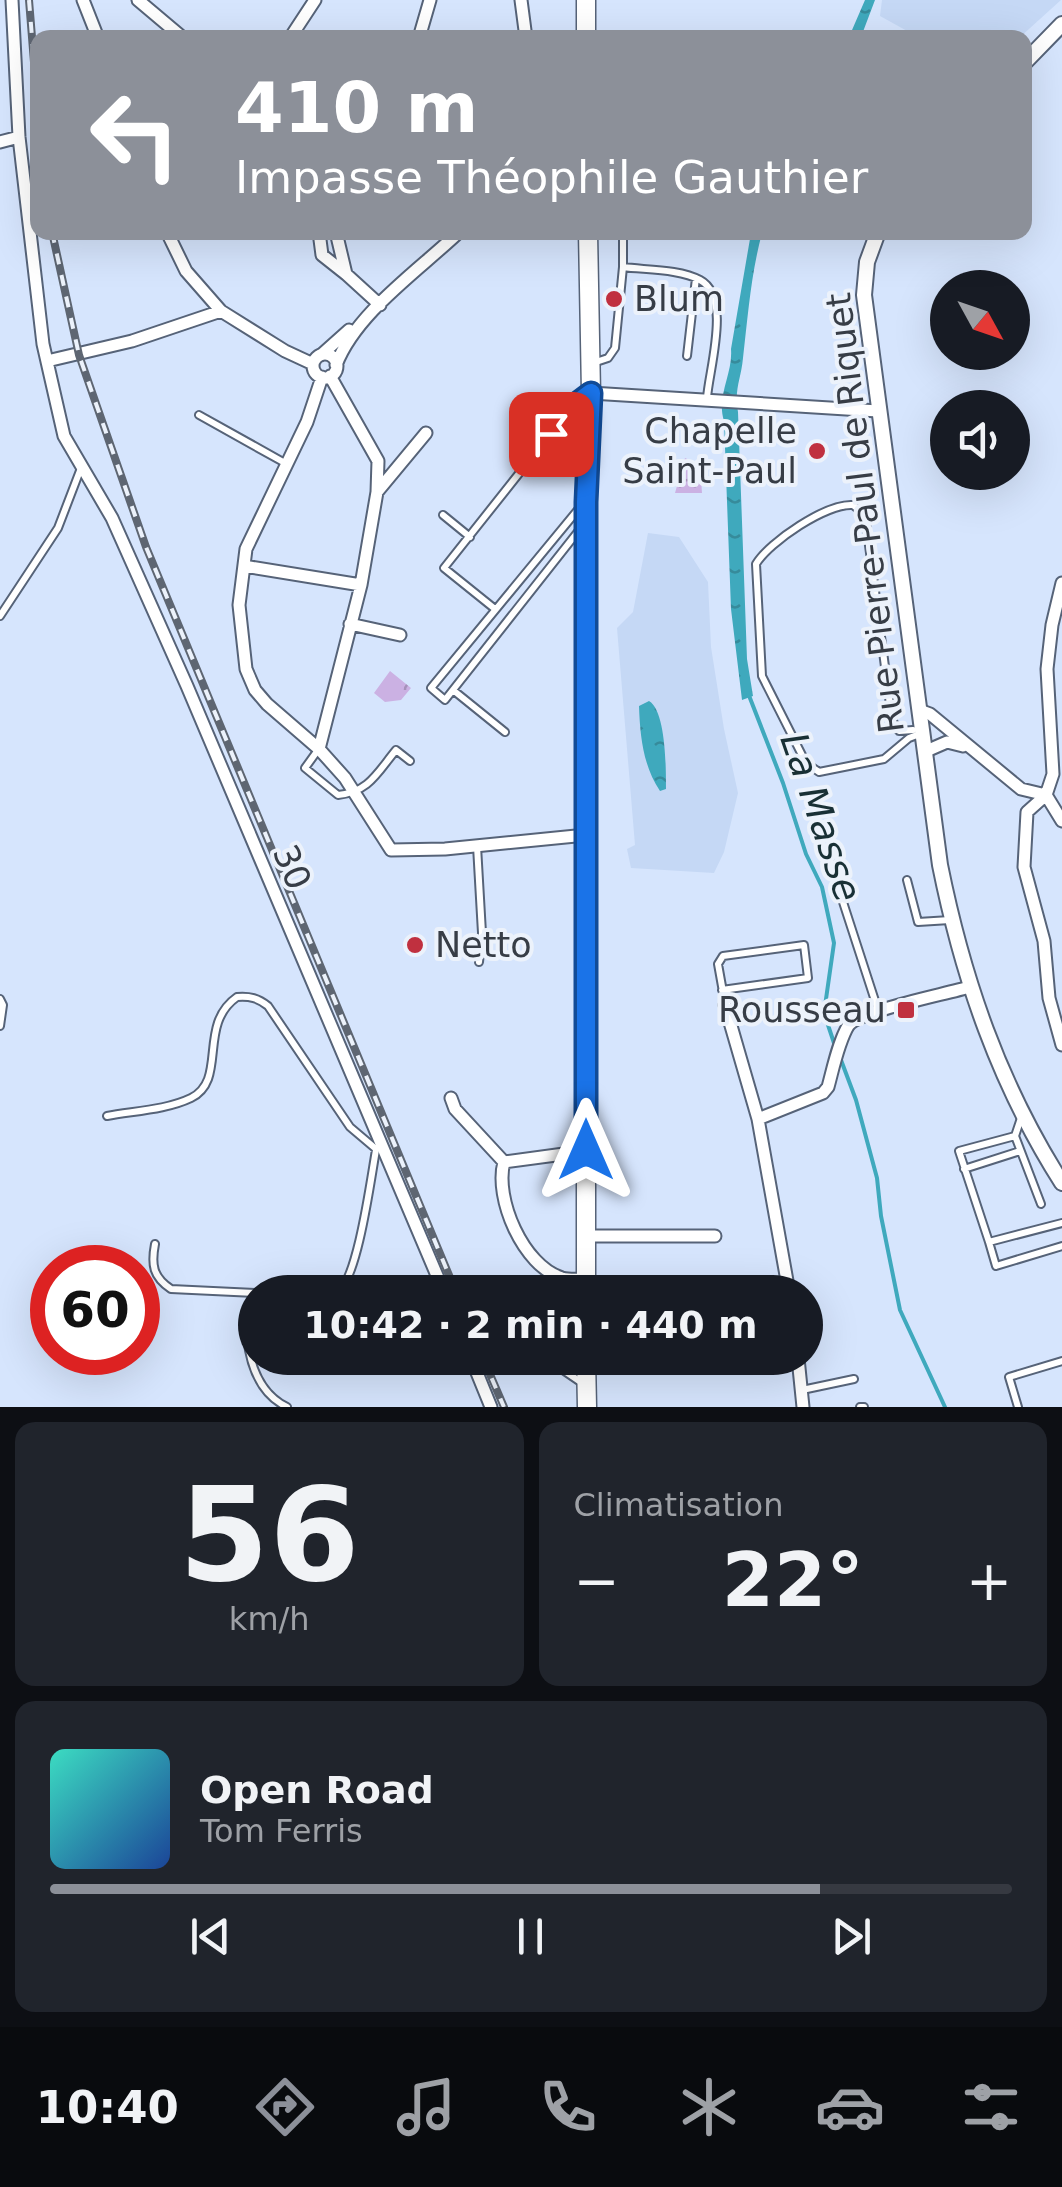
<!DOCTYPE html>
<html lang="fr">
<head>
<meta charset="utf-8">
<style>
  :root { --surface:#171b24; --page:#20242c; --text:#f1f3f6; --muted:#9ea1a6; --line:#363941; --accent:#8c9099 }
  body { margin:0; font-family:"DejaVu Sans",sans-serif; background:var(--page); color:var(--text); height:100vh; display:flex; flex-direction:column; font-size:38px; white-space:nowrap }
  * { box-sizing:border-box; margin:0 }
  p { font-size:32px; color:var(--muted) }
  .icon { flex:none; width:55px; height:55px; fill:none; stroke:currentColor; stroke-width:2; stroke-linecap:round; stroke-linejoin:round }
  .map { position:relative; height:1407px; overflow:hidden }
  .sheet { display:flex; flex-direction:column; gap:15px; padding:15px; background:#0d0f14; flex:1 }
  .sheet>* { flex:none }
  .top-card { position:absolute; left:30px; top:30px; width:1002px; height:210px; border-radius:20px; box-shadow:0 10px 40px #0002; background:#8c9099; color:#fff; overflow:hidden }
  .needle { width:65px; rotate:130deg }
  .fabs { position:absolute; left:930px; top:270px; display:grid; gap:20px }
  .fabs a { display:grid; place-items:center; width:100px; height:100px; border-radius:50%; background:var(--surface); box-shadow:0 10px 40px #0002; font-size:50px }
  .speed { position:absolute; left:30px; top:1245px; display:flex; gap:20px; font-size:50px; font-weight:700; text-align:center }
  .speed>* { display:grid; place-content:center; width:130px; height:130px; border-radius:50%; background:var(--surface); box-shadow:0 10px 40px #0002; line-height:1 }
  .speed .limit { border:15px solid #d22; background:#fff; color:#111 }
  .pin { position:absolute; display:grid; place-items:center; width:85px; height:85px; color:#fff; margin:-42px; border-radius:20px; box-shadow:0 5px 15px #0006 }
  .me { position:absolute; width:110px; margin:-55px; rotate:0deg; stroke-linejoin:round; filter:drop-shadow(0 0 8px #0008) }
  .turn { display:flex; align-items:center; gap:35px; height:210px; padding:0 40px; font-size:45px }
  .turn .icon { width:130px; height:130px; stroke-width:2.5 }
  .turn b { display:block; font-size:70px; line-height:85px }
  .big { font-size:75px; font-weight:700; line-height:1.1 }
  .sheet .tile { flex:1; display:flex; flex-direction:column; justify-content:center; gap:15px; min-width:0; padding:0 35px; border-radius:20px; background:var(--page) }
  .sheet .dial { align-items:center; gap:0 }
  .dial b { font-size:130px; line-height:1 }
  .song { display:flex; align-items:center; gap:30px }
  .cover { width:120px; height:120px; border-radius:15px; background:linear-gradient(135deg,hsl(170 70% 55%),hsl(220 70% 35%)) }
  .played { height:10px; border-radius:5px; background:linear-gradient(90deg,var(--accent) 80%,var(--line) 80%) }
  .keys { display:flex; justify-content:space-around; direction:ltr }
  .heat { display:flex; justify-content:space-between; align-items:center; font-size:55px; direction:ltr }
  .sheet .tiles { flex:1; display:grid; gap:15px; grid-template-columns:1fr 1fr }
  .tile:last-child { grid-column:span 2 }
  .trip { position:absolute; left:238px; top:1275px; width:585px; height:100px; border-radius:50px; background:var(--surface); box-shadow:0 10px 40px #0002; font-weight:700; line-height:100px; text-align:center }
  .tabs { display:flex; height:160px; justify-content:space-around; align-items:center; background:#090b0e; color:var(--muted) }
  .tabs .icon { width:70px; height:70px }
  .tabs .selected { color:var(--accent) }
  .tabs b { font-size:45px; color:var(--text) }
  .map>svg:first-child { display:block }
</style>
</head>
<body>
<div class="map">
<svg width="1062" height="1407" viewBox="0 0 1062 1407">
  <defs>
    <pattern id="park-crowns" width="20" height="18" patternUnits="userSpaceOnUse" patternTransform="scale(2.5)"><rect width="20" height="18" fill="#cbb1e3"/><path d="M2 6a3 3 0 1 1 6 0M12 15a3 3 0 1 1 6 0" fill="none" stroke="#a691ba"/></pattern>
    <pattern id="water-ripples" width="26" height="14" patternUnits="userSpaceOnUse" patternTransform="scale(2.5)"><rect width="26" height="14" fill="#3fa9bd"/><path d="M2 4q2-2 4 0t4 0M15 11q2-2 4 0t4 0" fill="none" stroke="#368b9b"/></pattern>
  </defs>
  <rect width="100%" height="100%" fill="#d6e5fd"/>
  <path fill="#c5d8f5" d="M882,0H1061L1019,38L918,37L880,16Z
    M648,533L679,537L708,582L711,647L724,729L738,793L724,852L714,873L631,868L627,849L635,845L617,628L633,612Z"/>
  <path fill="url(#park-crowns)" d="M685,458L700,465L702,493H675Z
    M390,671L411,688L401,700L385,702L374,693Z"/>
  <path fill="url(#water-ripples)" d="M865,0H875L861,37H849Z
    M751,233H762C751,274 748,315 743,358C741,380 734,388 738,412L747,659L753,696L742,700L731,609L724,421C716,396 733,374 731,349Z
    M649,701C666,711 666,768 666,789L660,791C643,766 640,735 639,706Z"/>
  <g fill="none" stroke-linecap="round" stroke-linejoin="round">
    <path stroke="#3fa9bd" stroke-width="4" d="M748,693L783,783L806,854L822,887L834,943L824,1013L835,1046
      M841,1060L856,1100L877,1178L881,1216L900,1310L945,1407"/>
    <g stroke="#566378" stroke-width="10">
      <path id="service" d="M623,232V267C646,270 680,269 700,280C732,297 709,369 707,398
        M687,356L696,278
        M593,363L608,358L615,348L623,267
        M199,415L285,463
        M443,515L470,537
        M580,529L445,700L431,688L581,506
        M495,609L444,568L571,408L586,397
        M0,616L58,528L81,468
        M453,690L505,732
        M913,730L899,731L892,720L865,515L853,505C827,503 769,542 756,564L762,676L806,763L819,772L884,759L909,738L917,735
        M318,750L305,768L338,795C369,792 377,773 396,750L410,761
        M477,846L482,933L479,962
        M830,862L878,1010
        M907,880L918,922L950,920
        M722,990L808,978L804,945L723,956L718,964L725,1003
        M0,999L3,1005L0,1026
        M107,1116C133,1111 166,1110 191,1098C228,1080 197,1025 237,997C250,996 258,998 268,1006L350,1127L376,1149
        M1015,1136L1041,1204
        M964,1169L1020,1151
        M1062,1223L989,1242L996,1266L1062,1246
        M989,1242L959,1151L1015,1136L1021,1118
        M155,1244C151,1265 153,1277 171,1289L255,1293
        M338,1292C358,1278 371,1177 376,1150
        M247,1337C250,1365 260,1394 287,1407
        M561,1358L563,1370L585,1385
        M802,1390L854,1379
        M860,1407H864
        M1018,1407L1009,1377L1062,1361"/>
    </g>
    <g stroke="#566378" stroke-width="15">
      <path id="minor" d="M12,0L19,137L43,344L64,436L112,518L187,686L444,1292
        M83,0L98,38
        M138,0L183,38
        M521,0L526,38
        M290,38L315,0
        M419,38L430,0
        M0,142L19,137
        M167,232L186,271L221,311
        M319,232L322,255L346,274
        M336,232L346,274L380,305
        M313 366a12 12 0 1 1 24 0a12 12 0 1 1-24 0Z
        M321,355L349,330
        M47,361L132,341L221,311L285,351L313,364
        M336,365C356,313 418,271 459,232
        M322,377L307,422L246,549L239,605L246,669L255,690L267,704L319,749L345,778L391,850L445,849L586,835
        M591,393L878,411
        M377,492L426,433
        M244,566L361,585
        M1062,583L1052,625L1047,669L1053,774L1046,795L1027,812L1024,867L1044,941L1049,998L1062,1045
        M350,624L400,635
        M919,710L930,714L1021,789L1046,795L1062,821
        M319,749L361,585L377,492L378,461L330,376
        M924,752L947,742L963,746
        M725,1005L758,1119
        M451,1098L455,1109L504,1162
        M586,1151L504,1162C494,1198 523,1266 562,1278C570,1280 578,1279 586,1279
        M586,1236H715
        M789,1292L758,1119L823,1093L828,1087C833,1069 838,1043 848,1026C858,1011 947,994 969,987
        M471,1358L491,1407
        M798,1358L803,1407"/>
    </g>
    <g stroke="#566378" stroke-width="18">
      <path id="tertiary" d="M1025,62L1062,24
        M878,232L867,262L864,295L940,865C963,979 999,1084 1062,1183"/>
    </g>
    <g stroke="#566378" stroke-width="21">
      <path id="primary" d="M586,0V38
        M586,1292V502L591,393L588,232
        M586,1358L587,1407"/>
    </g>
    <use href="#service" stroke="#fff" stroke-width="6"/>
    <use href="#minor" stroke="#fff" stroke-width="11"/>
    <use href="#tertiary" stroke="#fff" stroke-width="14"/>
    <use href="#primary" stroke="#fff" stroke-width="18"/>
    <g stroke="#5e6672" stroke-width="8">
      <path id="rail" d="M29,0L38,112
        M52,232L79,355L146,547L456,1292
        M483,1358L504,1407"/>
    </g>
    <use href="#rail" stroke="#ecf2fb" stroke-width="4" stroke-dasharray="11" stroke-linecap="butt"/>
  </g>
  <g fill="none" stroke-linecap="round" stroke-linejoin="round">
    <g stroke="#114b97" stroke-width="25">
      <path id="route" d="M551,434L571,408L591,393L586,502V1150"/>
    </g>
    <use href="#route" stroke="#1a73e8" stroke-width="18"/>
  </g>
  <g fill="#c0303f" stroke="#ecf2fb" stroke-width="4">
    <circle cx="614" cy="299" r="10"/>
    <circle cx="817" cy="451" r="10"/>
    <circle cx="415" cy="945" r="10"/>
    <rect x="896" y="1000" width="20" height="20" rx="5"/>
  </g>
  <g text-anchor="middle" stroke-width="8" stroke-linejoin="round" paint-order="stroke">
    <g font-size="35" fill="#373d46" stroke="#ecf2fb" text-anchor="start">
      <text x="634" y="311">Blum</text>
      <text x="797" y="443" text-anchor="end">Chapelle<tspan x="797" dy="40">Saint-Paul</tspan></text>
      <text x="435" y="957">Netto</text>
      <text x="886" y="1022" text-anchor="end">Rousseau</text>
    </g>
    <g font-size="35" fill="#373d46" stroke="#ecf2fb">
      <text transform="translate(865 513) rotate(-97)" y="12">Rue Pierre-Paul de Riquet</text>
      <text transform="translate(292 867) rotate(67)" y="12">30</text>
    </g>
    <g font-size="38" font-style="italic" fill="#193035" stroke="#ecf2fb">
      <text transform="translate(821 817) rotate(71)" y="13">La Masse</text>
    </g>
  </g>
</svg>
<div class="fabs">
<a><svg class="needle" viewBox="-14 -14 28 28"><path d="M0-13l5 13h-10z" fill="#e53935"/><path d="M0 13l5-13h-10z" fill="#9ea1a6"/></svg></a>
<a><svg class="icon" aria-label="sound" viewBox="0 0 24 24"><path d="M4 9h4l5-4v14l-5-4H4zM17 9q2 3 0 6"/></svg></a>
</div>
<div class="speed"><div class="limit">60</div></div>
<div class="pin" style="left:551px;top:434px;background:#d93025"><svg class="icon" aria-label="arrive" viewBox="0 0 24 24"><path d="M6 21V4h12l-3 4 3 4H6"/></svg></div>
<svg class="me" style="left:586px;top:1150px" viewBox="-20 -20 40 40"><path d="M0-17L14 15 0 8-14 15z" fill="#1a73e8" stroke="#fff" stroke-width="4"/></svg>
<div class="trip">10:42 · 2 min · 440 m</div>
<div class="top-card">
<div class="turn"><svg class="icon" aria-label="left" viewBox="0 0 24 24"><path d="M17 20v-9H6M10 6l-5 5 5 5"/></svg><div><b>410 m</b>Impasse Théophile Gauthier</div></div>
</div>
</div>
<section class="sheet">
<div class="tiles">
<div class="tile dial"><b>56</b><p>km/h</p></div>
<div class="tile"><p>Climatisation</p>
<div class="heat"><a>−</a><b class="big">22°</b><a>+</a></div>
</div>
<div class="tile">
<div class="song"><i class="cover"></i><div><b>Open Road</b><p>Tom Ferris</p></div></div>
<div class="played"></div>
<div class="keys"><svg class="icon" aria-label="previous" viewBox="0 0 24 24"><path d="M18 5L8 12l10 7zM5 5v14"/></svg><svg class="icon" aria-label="pause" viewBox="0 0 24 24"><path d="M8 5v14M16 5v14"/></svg><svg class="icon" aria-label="next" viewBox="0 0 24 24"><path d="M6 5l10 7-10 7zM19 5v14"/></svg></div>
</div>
</div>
</section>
<nav class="tabs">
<b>10:40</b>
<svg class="icon selected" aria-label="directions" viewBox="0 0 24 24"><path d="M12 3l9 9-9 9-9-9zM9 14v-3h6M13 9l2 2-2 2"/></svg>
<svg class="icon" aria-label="music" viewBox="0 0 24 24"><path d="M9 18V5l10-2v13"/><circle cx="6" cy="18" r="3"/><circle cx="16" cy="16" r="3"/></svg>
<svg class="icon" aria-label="phone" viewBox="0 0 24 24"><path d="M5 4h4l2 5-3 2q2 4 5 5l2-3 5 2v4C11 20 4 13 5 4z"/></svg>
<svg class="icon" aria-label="climate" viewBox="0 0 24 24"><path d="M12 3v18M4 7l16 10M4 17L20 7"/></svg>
<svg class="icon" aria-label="car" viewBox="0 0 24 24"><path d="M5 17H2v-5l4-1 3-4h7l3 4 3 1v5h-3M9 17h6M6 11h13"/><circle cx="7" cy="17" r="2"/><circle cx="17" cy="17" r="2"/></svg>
<svg class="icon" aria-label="filters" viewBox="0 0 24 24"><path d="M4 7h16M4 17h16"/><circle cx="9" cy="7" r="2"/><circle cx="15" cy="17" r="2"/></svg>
</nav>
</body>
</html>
